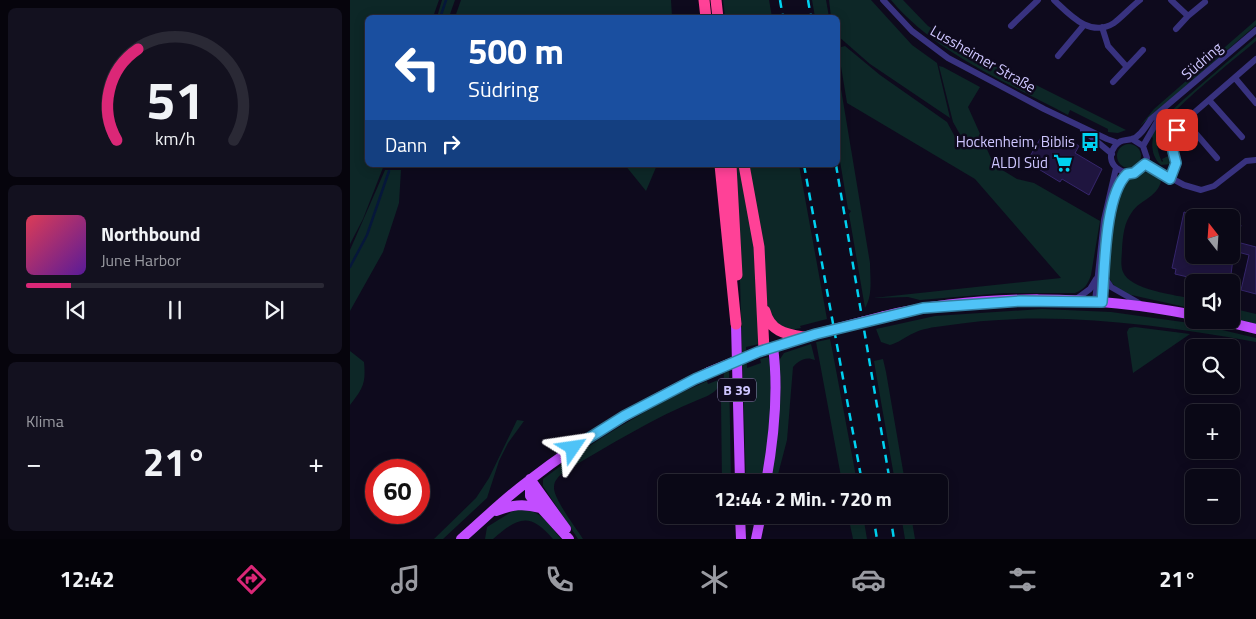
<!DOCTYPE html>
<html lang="de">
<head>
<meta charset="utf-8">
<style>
  :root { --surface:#0a0816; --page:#13111f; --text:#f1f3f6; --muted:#999aa1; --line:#2a2935; --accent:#db2777 }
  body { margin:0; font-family:"Titillium Web",sans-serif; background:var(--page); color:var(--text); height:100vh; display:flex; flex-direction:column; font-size:19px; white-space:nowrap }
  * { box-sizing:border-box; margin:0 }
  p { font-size:16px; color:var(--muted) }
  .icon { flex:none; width:28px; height:28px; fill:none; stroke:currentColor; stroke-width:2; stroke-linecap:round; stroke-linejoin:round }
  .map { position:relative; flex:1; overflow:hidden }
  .panel { display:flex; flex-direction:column; gap:8px; padding:8px; background:#06040c; width:350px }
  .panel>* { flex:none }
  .hud { position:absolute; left:15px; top:15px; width:475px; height:152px; border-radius:8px; box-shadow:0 2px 12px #0003,0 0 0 1px var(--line); background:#1a4fa0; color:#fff; overflow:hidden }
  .needle { width:32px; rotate:343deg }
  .fabs { position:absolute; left:835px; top:209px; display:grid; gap:10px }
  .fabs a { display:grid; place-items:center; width:55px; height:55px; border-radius:8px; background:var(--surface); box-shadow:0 2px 12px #0003,0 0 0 1px var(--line); font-size:25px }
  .speed { position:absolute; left:15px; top:459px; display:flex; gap:10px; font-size:25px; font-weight:700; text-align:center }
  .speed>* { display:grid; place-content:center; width:65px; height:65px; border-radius:50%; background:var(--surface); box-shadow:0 2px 12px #0003,0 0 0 1px var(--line); line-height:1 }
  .speed .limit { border:8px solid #d22; background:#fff; color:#111 }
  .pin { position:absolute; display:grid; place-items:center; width:42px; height:42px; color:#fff; margin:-21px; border-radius:10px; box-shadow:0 2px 8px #0006 }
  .me { position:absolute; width:55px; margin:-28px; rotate:58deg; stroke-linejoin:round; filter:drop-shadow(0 0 4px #0008) }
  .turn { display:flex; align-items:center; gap:18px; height:105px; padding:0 20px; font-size:22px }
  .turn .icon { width:65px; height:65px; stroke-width:2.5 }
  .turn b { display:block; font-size:35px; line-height:42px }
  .then { display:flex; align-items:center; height:48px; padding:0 20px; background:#0003; gap:10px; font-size:19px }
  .big { font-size:38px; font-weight:700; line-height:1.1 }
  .panel .widget { flex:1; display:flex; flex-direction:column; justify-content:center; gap:8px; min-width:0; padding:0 18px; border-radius:8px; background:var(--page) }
  .panel .dial { align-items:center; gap:0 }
  .dial svg { height:130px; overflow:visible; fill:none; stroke:var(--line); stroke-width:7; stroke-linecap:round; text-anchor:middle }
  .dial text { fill:var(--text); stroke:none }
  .song { display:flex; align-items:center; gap:15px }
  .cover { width:60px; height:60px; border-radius:8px; background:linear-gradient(135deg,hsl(350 70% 55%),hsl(270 70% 35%)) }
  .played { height:5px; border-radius:2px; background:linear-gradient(90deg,var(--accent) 15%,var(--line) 15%) }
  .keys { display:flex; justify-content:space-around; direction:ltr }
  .heat { display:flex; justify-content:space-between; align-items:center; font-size:28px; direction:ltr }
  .trip { position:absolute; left:308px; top:474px; width:290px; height:50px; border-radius:8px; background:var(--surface); box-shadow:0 2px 12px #0003,0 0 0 1px var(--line); font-weight:700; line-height:50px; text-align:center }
  .tab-bar { display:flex; height:80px; justify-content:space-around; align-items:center; background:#040309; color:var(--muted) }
  .tab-bar .icon { width:35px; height:35px }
  .tab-bar .on { color:var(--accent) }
  .tab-bar b { font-size:22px; color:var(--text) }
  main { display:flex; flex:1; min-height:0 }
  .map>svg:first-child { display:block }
</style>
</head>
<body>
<main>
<section class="panel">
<div class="widget dial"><svg viewBox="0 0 100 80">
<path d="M14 69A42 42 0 1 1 86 69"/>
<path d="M14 69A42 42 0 0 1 27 13" stroke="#db2777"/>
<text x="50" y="56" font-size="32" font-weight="700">51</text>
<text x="50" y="72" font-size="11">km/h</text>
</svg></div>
<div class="widget">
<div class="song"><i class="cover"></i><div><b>Northbound</b><p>June Harbor</p></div></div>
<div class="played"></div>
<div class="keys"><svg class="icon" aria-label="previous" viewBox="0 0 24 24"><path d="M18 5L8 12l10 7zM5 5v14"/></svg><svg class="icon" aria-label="pause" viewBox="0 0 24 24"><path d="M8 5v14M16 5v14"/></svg><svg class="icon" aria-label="next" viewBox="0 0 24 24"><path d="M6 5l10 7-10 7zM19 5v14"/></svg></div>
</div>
<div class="widget"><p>Klima</p>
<div class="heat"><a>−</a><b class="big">21°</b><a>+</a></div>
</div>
</section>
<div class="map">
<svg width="906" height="539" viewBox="0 0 906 539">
  <rect width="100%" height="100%" fill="#0e0a1d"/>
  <path fill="#0d2727" d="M0,0H89L83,17L18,18V165H34L13,219L0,244Z
    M92,0H105L99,17H87Z
    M111,0H321L322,17H105Z
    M373,0H419L422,17H375Z
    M462,0H476L479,17H465Z
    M479,0H521L562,45L587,63L600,118L520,64L488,36V18L481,17Z
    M541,0H553L578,26L628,56L776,130L768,133L758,132V129L720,110L718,115C658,83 585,53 541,0Z
    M906,20V25L790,126L804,109Z
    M906,37V41C885,59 818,111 809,132C805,142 808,153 812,162L813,161L812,159L818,156L822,164L811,165C803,158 801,148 803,138L800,135L812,120L833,100Z
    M495,46L530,75L597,122L611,148L616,145L603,122L589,66L593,67L630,87L618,107L644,165L667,179L684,183L750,221L741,275C738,284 735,289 725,293H654L570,300L558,297L523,298L711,278L625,179L497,103L488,48Z
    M488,71L520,263C520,278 523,295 515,308L499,214L501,211L498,209L488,149Z
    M767 156a12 12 0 1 1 24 0a12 12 0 1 1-24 0Z
    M275,165H307L296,191Z
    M383,165H390L403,228L409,344L396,347L397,368L411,363L410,359L418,357C430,382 417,453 413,482H396L389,247Z
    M397,165H449L477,319L450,326L451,328L435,331L419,316Z
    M35,170H51L49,203L33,252L0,311V250Z
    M791,172L806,173L811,182C805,199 791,199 782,212C774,223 773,235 772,249C772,256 770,265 773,272C780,290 826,295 844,299V309L777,294C771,291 766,288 762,283C751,266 763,202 772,185C776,178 784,175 791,172Z
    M881,308L906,314V324L881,317Z
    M692,309L761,312L847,324L906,338V342C803,324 697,309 593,326C583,327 572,329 564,333C555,337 548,343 540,345L531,342L526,329L585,316Z
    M785,327L840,334L783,373L777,332L779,328Z
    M480,339L483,354L507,482H492L466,342Z
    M461,344L465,360C456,356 449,360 443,367L437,440L426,482H421L428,362L434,353Z
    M0,351L14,362C16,384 13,388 0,405Z
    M533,359L536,372L555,482H545L526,373L524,361Z
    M379,371L381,482H372L371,401L368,393L373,388L374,373Z
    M371,379C370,391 360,395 350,399C303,418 260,445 215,471C210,475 204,480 204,487C203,498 226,528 233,539H228L193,486V479C244,440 298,407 357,381L358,384Z
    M167,420L174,421L158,443L149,461L137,498L93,539H84L126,498L139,478Z
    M171,508C192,512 198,523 211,539H203C180,512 168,517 143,539H135L137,527L161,512Z
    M498,515H513L517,539H503Z
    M551,515H561L565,539H555Z"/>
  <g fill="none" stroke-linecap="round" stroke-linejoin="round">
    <path stroke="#06173a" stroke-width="2.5" d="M90,18L96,0
      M0,267L17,235L39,171"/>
  </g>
  <path fill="#1f153f" stroke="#36266c" d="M693,134L713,146L717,138L729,146L725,153L752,169L739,195L712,179L710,182L682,165L685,162L679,158Z
    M834,212L844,215V259L867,264L869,255H882L881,223L891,225L887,242L906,247V294L891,290L899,255L884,251L880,282H859L825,274L826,269L822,268Z"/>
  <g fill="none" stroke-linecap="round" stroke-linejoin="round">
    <path stroke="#38327f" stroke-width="6" d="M533,0L562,31L598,58L694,109L757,139L768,143
      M704,0C720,15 740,38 764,23C773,16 781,7 790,0
      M821,0L838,16L855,2
      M661,26L688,0
      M752,27L758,46L777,67L763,82
      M826,29L838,16
      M708,56L734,25
      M777,67L793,50
      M885,78L906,103
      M859,100L892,137
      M835,121L867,158
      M733,130L762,154
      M782,139L793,146L797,158L790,170C773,179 752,163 765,146C770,139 775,141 782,139C790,137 797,125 801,119L906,30
      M793,146L812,113
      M795,164L834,185L851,190L864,186L896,161L906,160
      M820,179L826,163L821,149V143L830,125L906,59
      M755,278L761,287L789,303
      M725,300L740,289L746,279
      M745,301L754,220L766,168
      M753,302C755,270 754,197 777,174"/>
    <path stroke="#c24dff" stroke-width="10" d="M534,316C632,293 746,295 844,315
      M869,320L906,329
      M386,324L390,482
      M419,349L453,337
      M180,479V496L219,539
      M180,479L216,529
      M416,482C424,438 429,392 423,347
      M146,511C162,505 173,503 190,508
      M390,515L391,539
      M111,539C134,519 156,497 181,479C236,436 296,402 359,372
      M406,539L411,515"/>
    <path stroke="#ff4197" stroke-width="11" d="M354,0L356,18
      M366,0L368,18
      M370,165L386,324
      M381,165L387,275
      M394,165L409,247L414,350
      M415,311C420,331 435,334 453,337"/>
    <path stroke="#00d2f1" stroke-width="2.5" stroke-dasharray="8 6" stroke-linecap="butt" d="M430,0L433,18
      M458,0L461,18
      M454,165L512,482
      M486,165L540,482
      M523,515L527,539
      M540,515L544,539"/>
    <path stroke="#c24dff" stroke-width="10" d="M453,337L534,316
      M359,372L408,352"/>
  </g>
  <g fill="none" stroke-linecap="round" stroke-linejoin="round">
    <g stroke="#337fa1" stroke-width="12">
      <path id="route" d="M223,448L274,416L345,379L408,352L466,334L573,308L670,301L752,302C755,270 754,196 777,174L784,173L795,164L820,179L826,163L821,143L827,130"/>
    </g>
    <use href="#route" stroke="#4fc3f7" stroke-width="9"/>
  </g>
  <defs>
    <g id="bus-bare" transform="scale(1.5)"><path d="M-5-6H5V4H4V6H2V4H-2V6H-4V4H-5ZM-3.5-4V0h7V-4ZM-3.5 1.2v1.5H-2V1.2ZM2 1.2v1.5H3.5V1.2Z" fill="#00d2f1" stroke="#0e0a1d" stroke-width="2.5" paint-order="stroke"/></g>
    <g id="supermarket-bare" transform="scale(1.5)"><path d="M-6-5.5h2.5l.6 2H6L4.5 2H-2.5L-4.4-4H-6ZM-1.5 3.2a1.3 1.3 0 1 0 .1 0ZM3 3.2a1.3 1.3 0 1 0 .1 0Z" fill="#00d2f1" stroke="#0e0a1d" stroke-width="2.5" paint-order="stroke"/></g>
  </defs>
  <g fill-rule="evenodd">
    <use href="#bus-bare" x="740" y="142"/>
    <use href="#supermarket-bare" x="713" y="163"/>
  </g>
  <g text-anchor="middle" stroke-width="5" stroke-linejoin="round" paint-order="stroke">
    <rect fill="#0e0a1d" stroke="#948ebb" stroke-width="1" x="368" y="378.5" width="38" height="23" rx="4"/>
    <g font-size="14" font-weight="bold" fill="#cec6ff">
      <text x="387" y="395">B 39</text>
    </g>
    <g font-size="15" fill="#cec6ff" stroke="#0e0a1d">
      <text transform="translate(633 59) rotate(30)" y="5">Lussheimer Straße</text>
      <text transform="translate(852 61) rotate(-41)" y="5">Südring</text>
    </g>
    <g font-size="15" fill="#cec6ff" stroke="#0e0a1d" text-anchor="end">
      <text x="725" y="147">Hockenheim, Biblis</text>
      <text x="698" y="168">ALDI Süd</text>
    </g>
  </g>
</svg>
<div class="fabs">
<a><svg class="needle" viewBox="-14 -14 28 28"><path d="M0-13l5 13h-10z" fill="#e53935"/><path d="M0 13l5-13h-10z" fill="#999aa1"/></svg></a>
<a><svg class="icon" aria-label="sound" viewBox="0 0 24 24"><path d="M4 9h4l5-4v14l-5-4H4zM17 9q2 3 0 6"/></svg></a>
<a><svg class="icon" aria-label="search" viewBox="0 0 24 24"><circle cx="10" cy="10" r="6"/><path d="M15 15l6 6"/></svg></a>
<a>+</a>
<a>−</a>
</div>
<div class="speed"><div class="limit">60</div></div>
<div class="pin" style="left:827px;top:130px;background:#d93025"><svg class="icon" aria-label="arrive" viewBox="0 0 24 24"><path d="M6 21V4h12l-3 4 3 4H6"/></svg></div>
<svg class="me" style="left:223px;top:448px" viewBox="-20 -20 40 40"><path d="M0-17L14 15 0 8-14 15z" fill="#4fc3f7" stroke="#fff" stroke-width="4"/></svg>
<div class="trip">12:44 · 2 Min. · 720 m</div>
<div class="hud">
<div class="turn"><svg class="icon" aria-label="left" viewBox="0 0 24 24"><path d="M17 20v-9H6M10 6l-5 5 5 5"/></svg><div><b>500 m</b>Südring</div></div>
<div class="then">Dann<svg class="icon" aria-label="right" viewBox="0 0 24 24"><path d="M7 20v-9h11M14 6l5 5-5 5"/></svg></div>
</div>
</div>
</main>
<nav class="tab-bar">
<b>12:42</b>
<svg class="icon on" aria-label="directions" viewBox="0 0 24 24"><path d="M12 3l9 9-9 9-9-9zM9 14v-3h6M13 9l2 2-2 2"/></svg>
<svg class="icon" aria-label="music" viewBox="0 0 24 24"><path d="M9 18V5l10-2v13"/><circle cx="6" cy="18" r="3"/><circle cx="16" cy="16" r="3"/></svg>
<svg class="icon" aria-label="phone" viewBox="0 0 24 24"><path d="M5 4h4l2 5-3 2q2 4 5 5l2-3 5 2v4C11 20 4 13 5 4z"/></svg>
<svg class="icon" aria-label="climate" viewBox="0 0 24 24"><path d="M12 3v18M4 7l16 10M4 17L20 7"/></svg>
<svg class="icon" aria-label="car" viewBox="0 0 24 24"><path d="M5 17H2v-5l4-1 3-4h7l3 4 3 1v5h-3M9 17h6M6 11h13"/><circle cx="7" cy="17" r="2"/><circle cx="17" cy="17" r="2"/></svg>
<svg class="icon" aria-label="filters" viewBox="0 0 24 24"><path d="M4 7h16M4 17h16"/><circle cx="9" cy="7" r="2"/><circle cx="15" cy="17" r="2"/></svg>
<b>21°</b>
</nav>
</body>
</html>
